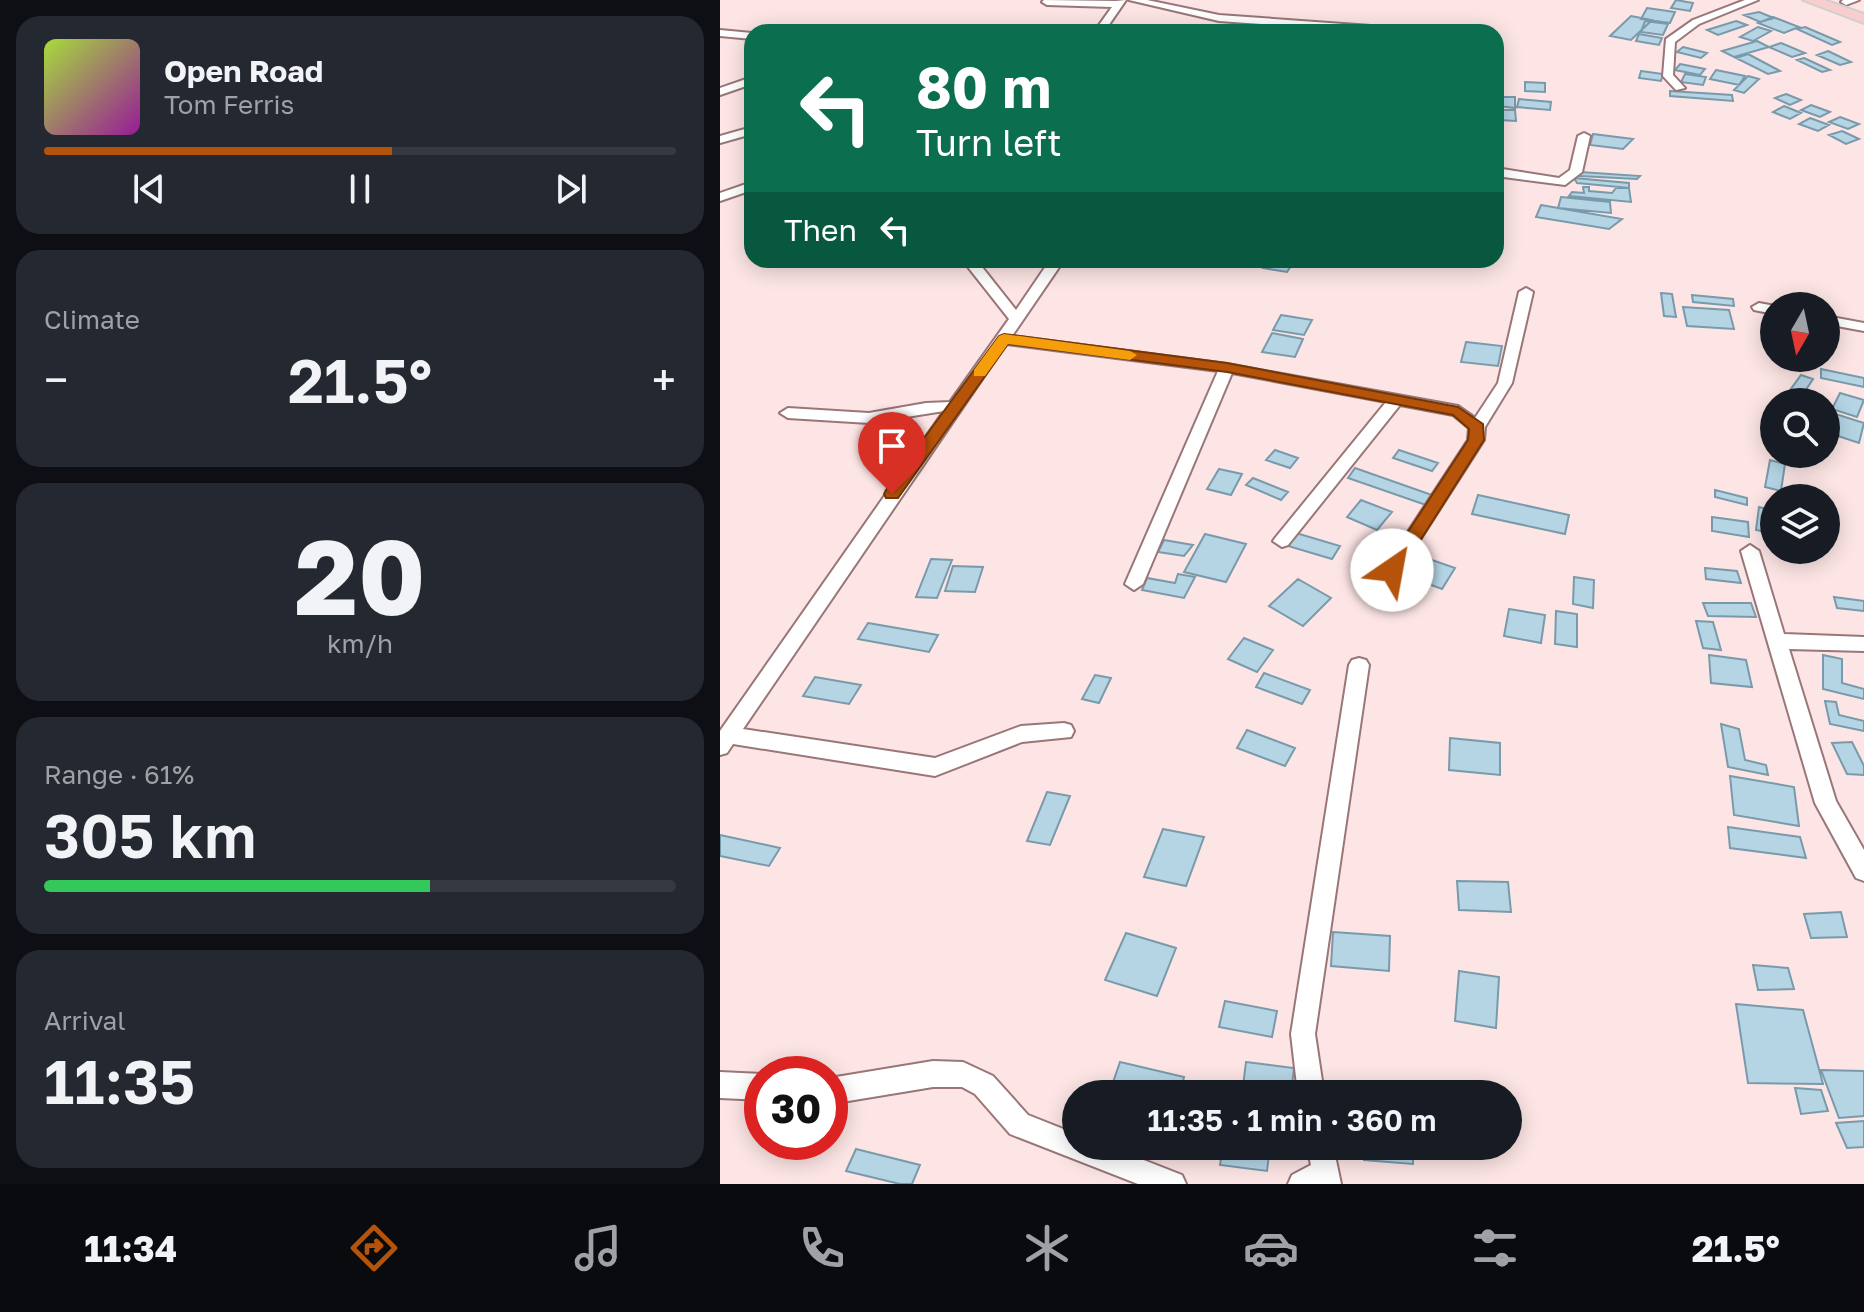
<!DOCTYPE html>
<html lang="en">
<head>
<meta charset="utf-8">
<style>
  :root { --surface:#171b24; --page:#242831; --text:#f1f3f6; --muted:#9ea1a6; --line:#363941; --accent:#b45309 }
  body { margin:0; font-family:"Golos Text",sans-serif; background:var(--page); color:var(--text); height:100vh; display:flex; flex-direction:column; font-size:30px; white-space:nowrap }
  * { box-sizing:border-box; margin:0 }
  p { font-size:26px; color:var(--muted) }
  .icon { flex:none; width:44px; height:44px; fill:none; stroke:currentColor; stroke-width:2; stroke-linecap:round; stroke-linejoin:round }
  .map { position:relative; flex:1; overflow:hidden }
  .details { display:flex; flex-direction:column; gap:16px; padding:16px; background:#0d0f14; width:720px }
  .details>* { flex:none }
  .top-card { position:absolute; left:24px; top:24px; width:760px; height:244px; border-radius:24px; box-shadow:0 4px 20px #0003; background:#0b6e4f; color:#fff; overflow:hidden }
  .needle { width:52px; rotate:189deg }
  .controls { position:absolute; left:1040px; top:292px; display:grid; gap:16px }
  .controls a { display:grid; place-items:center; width:80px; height:80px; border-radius:50%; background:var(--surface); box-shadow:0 4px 20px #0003; font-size:40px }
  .speed { position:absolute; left:24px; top:1056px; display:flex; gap:16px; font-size:40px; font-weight:700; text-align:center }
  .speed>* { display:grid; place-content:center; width:104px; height:104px; border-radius:50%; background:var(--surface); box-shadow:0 4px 20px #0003; line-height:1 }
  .speed .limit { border:12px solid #d22; background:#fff; color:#111 }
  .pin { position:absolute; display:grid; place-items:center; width:68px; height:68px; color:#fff; margin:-82px -34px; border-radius:50% 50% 50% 0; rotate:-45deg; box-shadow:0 0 8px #0007 }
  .pin .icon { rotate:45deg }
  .me { position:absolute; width:88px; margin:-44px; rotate:33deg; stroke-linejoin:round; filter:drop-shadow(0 0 6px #0008) }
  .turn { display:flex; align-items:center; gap:28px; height:168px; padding:0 40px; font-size:36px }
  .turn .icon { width:104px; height:104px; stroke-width:2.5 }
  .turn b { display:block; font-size:56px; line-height:68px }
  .then { display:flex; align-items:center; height:76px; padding:0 40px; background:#0003; gap:16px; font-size:30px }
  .big { font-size:60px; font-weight:600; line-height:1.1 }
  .details .tile { flex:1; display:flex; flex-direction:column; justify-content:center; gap:12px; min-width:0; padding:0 28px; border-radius:24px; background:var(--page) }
  .details .dial { align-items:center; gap:0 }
  .dial b { font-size:104px; line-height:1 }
  .song { display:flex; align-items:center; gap:24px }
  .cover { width:96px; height:96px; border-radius:12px; background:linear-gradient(135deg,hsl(80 70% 55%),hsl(300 70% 35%)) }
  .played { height:8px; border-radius:4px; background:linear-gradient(90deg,var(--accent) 55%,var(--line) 55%) }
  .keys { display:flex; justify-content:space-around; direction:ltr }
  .heat { display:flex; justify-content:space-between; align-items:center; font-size:44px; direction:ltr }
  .charge { height:12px; border-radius:6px; background:linear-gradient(90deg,#34c759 61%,var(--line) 0) }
  .trip { position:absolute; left:342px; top:1080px; width:460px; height:80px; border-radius:40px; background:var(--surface); box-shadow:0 4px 20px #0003; font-weight:600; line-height:80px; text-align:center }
  .tabs { display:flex; height:128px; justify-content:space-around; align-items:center; background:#090b0e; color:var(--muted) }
  .tabs .icon { width:56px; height:56px }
  .tabs .active { color:var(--accent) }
  .tabs b { font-size:36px; color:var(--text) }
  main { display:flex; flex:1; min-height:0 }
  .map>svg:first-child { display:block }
</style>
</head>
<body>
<main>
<section class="details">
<div class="tile">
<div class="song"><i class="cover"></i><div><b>Open Road</b><p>Tom Ferris</p></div></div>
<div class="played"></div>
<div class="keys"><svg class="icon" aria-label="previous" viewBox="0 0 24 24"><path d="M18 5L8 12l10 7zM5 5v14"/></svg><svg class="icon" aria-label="pause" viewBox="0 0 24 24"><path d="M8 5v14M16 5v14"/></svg><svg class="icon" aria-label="next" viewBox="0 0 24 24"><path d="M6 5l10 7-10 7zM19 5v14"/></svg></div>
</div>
<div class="tile"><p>Climate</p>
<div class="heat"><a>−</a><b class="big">21.5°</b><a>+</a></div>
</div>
<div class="tile dial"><b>20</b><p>km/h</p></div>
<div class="tile"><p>Range · 61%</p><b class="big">305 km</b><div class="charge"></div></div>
<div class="tile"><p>Arrival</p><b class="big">11:35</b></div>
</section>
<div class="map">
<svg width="1144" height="1184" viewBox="0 0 1144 1184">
  <rect width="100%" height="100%" fill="#fde5e5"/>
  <path fill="#b5d5e5" stroke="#799aaa" stroke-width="2" d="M956,0L973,3L970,11L951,8Z
    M927,8L955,12L950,23L921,19Z
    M1039,12L1054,18L1040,22L1024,15Z
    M911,16L932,20L911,40L890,36Z
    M1053,17L1079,27L1064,33L1038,23Z
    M925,21L948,24L943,35L921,32Z
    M1016,21L1027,25L998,35L987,30Z
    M1038,27L1051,31L1033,41L1020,37Z
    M1085,27L1120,42L1112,45L1077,29Z
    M919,34L942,38L939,45L916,41Z
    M1037,41L1049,47L1014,57L1002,51Z
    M1061,43L1085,53L1072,57L1049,47Z
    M963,47L987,53L981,58L957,52Z
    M1108,51L1131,62L1120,65L1097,55Z
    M1028,54L1060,71L1048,74L1016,58Z
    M1084,58L1110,70L1102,72L1077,60Z
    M960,64L985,69L980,75L955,70Z
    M996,70L1025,76L1019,85L990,79Z
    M921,71L943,74L941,81L919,78Z
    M965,74L986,77L983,85L961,82Z
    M1028,76L1039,79L1024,93L1014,90Z
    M805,82L825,83V92L805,91Z
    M950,91L1012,95L1013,101L950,96Z
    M1066,94L1081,100L1070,105L1055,98Z
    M778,97H795V108L779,106Z
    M799,99L831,102L830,110L797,107Z
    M1091,105L1110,112L1100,117L1081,110Z
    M1064,106L1081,113L1070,119L1053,112Z
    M779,110H795L796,121L779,120Z
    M1120,117L1139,124L1128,129L1109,122Z
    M1090,118L1109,125L1098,131L1079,124Z
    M1122,131L1139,139L1126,144L1109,135Z
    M873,134L913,139L903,149L870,145Z
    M860,172L920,176L917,179L860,176Z
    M854,178L909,183V188L857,183Z
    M863,187H869V191L892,193L896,188H909L911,202L849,196L852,192L864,193Z
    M841,197L890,202L891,213L838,208Z
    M821,205L838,208L902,219L889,229L816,217Z
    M548,260H575L567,272L543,268Z
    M941,293L952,294L956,317L944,316Z
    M972,295L1013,299L1014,306L973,302Z
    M963,307L1009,310L1014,329L967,326Z
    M561,315L592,320L584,335L553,330Z
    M552,333L583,339L575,357L542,352Z
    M746,342L782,346L778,366L741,362Z
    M1101,369L1144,378V387L1101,378Z
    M1081,375L1093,379L1078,402L1065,397Z
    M1120,393L1144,400L1137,417L1112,409Z
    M1106,411L1144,423L1139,443L1106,432Z
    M555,450L578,458L570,468L546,460Z
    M679,450L718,463L712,471L673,458Z
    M1050,460L1065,464L1061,491L1045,487Z
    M635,468L712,495L706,505L628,478Z
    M499,469L522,474L511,495L487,489Z
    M533,478L568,492L561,500L526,485Z
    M995,490L1027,498V505L995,497Z
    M758,495L849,515L845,534L752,514Z
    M641,500L672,512L657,530L627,517Z
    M1039,507L1054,511L1052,533L1036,530Z
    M992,517L1028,522L1029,537L992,531Z
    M576,533L620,546L612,559L568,546Z
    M485,534L526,544L506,582L464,572Z
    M444,540L473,545L464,556L438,552Z
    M692,553L735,568L722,589L679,573Z
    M211,559L232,560L217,598L196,597Z
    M233,566L263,567L255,592L225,591Z
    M985,568L1017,571L1021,583L986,579Z
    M458,574L475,577L464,598L422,590L427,578L455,583Z
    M854,577L874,580L873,608L853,604Z
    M578,579L611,598L583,626L549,606Z
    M1114,597L1144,601V611L1117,608Z
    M983,603H1031L1036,617L988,616Z
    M789,609L825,615L821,643L784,636Z
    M836,611L857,614V647L835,644Z
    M976,621L993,622L1001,650L983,648Z
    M148,623L218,635L209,652L138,639Z
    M524,638L553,650L537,672L508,659Z
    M989,655L1026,660L1032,687L991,683Z
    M1103,655L1122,659V683L1144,689V699L1103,689Z
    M544,673L590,690L582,704L536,687Z
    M375,675L391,678L379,703L362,699Z
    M95,677L141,685L129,704L83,696Z
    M1105,701L1116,702L1119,715L1144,721V731L1110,724Z
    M1001,724L1019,729L1025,760L1046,765L1048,775L1008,767Z
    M527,730L575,748L565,766L517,748Z
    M730,738L780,743V775L729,770Z
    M1132,742L1144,766V775L1127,774L1112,743Z
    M1010,776L1074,787L1079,826L1014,815Z
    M327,792L350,796L330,845L307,841Z
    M1008,827L1080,837L1086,858L1010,848Z
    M443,829L484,837L466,886L424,877Z
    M0,835L60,848L49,866L0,856Z
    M737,881L788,882L791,912L739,910Z
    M1121,912L1127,937L1091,938L1084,914Z
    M613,932L670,936L669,971L611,966Z
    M406,933L456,948L437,996L385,980Z
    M1033,965L1068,968L1074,989L1038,990Z
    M739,971L779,977L776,1028L735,1021Z
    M505,1001L557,1011L552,1037L499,1027Z
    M1016,1004L1083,1010L1103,1084L1028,1083Z
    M400,1062L464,1077L460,1094H389Z
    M526,1062L574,1068L571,1094H522Z
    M1101,1070L1144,1071V1116L1119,1118Z
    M1075,1088L1101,1090L1108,1111L1081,1114Z
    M1144,1121V1147L1127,1148L1116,1123Z
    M503,1146H550L547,1171L500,1165Z
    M644,1146H693V1164L644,1160Z
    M136,1149L200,1165L192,1184H180L126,1171Z"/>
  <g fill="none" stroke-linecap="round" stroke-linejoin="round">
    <g stroke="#997677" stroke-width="4">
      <path id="minor" d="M324,0L396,1L406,0L384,32H374L392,7L327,5L322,2Z
        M409,0H427L499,15L693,29L698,32H652L499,21Z
        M1025,0H1038L979,24L955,42L953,75L965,88L956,90L943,76L946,39L973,20Z
        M1123,0H1139L1126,5L1121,2Z
        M0,30L32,33V39L0,36Z
        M32,77V84L0,95V88Z
        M32,127V134L0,143V136Z
        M864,133L870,136L862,172L845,185L776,176V168L839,178L850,170L858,136Z
        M32,182V190L0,201V193Z
        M249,260H263L262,267L296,310L330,260H344L292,336L507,364L738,406L755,418L778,383L799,292L806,288L813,292L792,383L765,427L764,440L678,574L672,576L663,570L748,440L749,428L733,415L680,405L568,545L562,547L553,541L556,537L666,402L512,373L423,584L414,590L405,584L498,371L286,344L23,729L215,758L301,726L344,723L351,725L354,731L351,737L302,742L215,776L13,744L7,753L0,755V731L224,411L149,423L68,418L60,413L68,408L149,413L206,403L230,402L289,319L248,267Z
        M1039,303L1055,306L1054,314L1034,310L1032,307Z
        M1106,316L1144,323V331L1106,324Z
        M1030,545L1039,551L1064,634L1144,637V651L1069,649L1116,801L1144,850V881L1136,878L1095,803L1021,551Z
        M639,658L646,660L649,665L595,1034L604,1094H578L571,1034L629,665L632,660Z
        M213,1061L243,1062L273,1076L308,1115L356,1134V1146H388L462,1175L466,1184H418L290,1134L255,1094L242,1087H213L110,1104V1078Z
        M0,1072L42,1074V1100L0,1098Z
        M587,1146H613L621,1184H568L572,1175L591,1165Z"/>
    </g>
    <g stroke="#d1cece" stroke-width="4">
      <path id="primary" d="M1083,0H1104L1144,14V23Z"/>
    </g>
    <use href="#minor" fill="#fff" fill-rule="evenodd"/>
    <use href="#primary" fill="#f8cdce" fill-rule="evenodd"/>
  </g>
  <path fill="#b45309" stroke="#753606" stroke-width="2" d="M284,334L507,363L738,407L763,424L764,440L679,574L672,576L663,570L748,440L749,429L733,415L507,372L288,344L178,498H166L164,494L166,490L279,336Z"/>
  <path fill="#f59e0b" d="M284,334L410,351L417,355L410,360L288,344L265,376H254V370L279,336Z"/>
</svg>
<div class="controls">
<a><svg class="needle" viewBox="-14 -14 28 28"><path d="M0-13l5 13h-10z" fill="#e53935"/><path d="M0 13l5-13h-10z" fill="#9ea1a6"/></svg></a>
<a><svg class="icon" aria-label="search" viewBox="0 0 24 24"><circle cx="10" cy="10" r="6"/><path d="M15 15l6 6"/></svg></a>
<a><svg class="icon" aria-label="layers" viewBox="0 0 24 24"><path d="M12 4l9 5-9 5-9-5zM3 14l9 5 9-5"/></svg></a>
</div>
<div class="speed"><div class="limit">30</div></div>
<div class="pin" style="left:172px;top:494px;background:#d93025"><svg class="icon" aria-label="arrive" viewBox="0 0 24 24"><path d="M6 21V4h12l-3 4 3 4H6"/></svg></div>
<svg class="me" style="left:672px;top:570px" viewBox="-20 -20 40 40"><circle r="19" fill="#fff"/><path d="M0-13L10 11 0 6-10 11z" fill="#b45309"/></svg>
<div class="trip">11:35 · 1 min · 360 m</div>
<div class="top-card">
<div class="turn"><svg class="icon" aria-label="left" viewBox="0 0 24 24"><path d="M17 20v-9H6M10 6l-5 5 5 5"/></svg><div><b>80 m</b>Turn left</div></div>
<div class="then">Then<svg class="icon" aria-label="left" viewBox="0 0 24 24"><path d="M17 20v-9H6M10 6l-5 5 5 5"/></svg></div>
</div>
</div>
</main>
<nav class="tabs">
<b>11:34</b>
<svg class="icon active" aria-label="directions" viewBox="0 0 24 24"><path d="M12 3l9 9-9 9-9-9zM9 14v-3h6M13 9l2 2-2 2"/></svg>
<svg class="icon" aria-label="music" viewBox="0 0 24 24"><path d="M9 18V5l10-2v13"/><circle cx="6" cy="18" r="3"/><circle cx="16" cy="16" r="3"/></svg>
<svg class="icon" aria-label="phone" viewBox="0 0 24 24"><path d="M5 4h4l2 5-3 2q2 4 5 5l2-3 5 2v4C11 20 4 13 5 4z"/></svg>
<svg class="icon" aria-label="climate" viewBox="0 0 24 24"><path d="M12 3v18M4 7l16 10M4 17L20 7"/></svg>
<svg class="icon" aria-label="car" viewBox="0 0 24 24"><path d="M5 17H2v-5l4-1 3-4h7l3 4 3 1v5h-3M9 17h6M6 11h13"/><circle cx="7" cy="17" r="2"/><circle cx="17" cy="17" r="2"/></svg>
<svg class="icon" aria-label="filters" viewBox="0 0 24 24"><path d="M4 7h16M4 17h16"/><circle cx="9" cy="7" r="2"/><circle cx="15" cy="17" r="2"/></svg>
<b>21.5°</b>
</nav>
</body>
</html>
